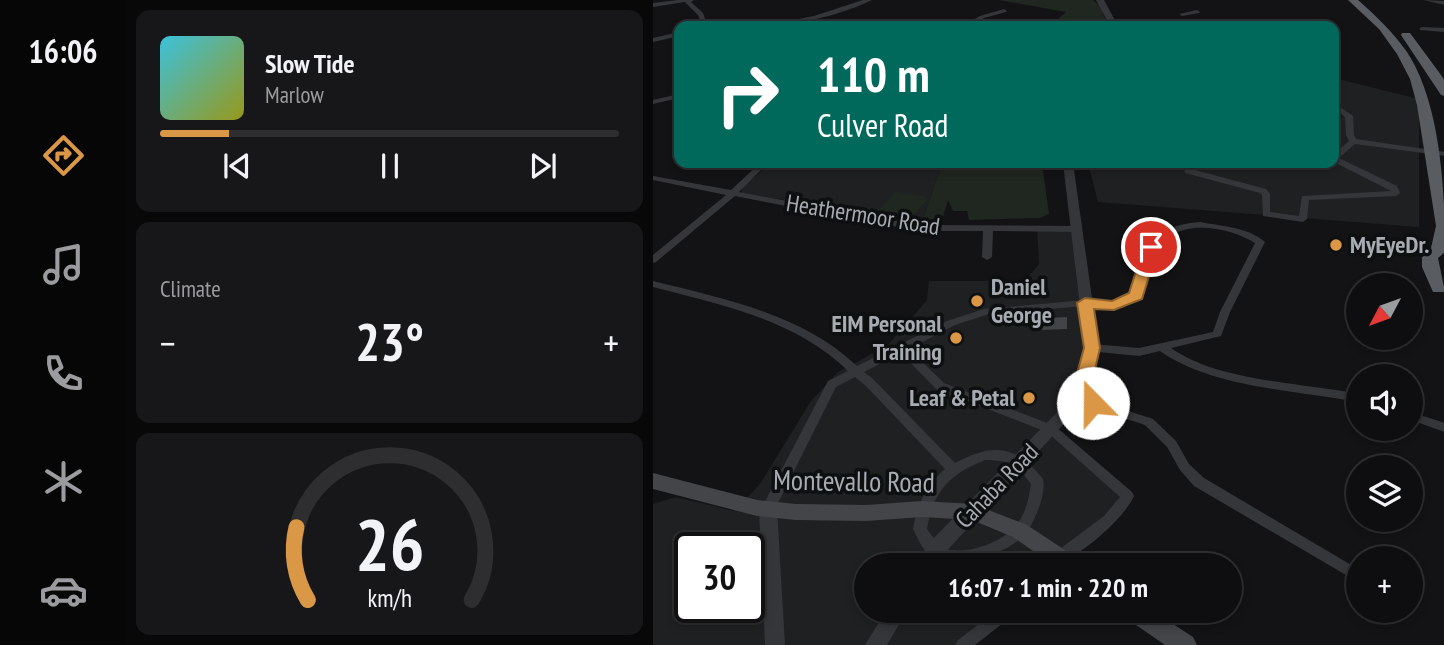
<!DOCTYPE html>
<html lang="en">
<head>
<meta charset="utf-8">
<style>
  :root { --surface:#0e0e10; --page:#171719; --text:#f1f3f6; --muted:#9b9c9f; --line:#2e2e30; --accent:#da9746 }
  body { margin:0; font-family:"PT Sans Narrow",sans-serif; background:var(--page); color:var(--text); height:100vh; display:flex; flex-direction:column; font-size:26px; white-space:nowrap }
  * { box-sizing:border-box; margin:0 }
  p { font-size:23px; color:var(--muted) }
  .icon { flex:none; width:38px; height:38px; fill:none; stroke:currentColor; stroke-width:2; stroke-linecap:round; stroke-linejoin:round }
  .map { position:relative; flex:1; overflow:hidden }
  .side { display:flex; flex-direction:column; gap:10px; padding:10px; background:#080809; width:527px }
  .side>* { flex:none }
  .guide { position:absolute; left:21px; top:21px; width:665px; height:147px; border-radius:14px; box-shadow:0 4px 10px #0003,0 0 0 2px var(--line); background:#00695c; color:#fff; overflow:hidden }
  .needle { width:46px; rotate:229deg }
  .controls { position:absolute; left:693px; top:273px; display:grid; gap:14px }
  .controls a { display:grid; place-items:center; width:77px; height:77px; border-radius:50%; background:var(--surface); box-shadow:0 4px 10px #0003,0 0 0 2px var(--line); font-size:35px }
  .speed { position:absolute; left:21px; top:532px; display:flex; gap:14px; font-size:35px; font-weight:700; text-align:center }
  .speed>* { display:grid; place-content:center; width:91px; height:91px; border-radius:50%; background:var(--surface); box-shadow:0 4px 10px #0003,0 0 0 2px var(--line); line-height:1 }
  .speed .limit { border:4px solid #111; border-radius:10px; background:#fff; color:#111 }
  .pin { position:absolute; display:grid; place-items:center; width:60px; height:60px; color:#fff; margin:-30px; border:4px solid #fff; border-radius:50%; box-shadow:0 2px 7px #0007 }
  .me { position:absolute; width:77px; margin:-38px; rotate:338deg; stroke-linejoin:round; filter:drop-shadow(0 0 5px #0008) }
  .turn { display:flex; align-items:center; gap:24px; height:147px; padding:0 28px; font-size:32px }
  .turn .icon { width:91px; height:91px; stroke-width:2.5 }
  .turn b { display:block; font-size:49px; line-height:60px }
  .big { font-size:52px; font-weight:600; line-height:1.1 }
  .side .tile { flex:1; display:flex; flex-direction:column; justify-content:center; gap:10px; min-width:0; padding:0 24px; border-radius:14px; background:var(--page) }
  .side .dial { align-items:center; gap:0 }
  .dial svg { height:182px; overflow:visible; fill:none; stroke:var(--line); stroke-width:7; stroke-linecap:round; text-anchor:middle }
  .dial text { fill:var(--text); stroke:none }
  .song { display:flex; align-items:center; gap:21px }
  .cover { width:84px; height:84px; border-radius:10px; background:linear-gradient(135deg,hsl(190 70% 55%),hsl(60 70% 35%)) }
  .played { height:7px; border-radius:4px; background:linear-gradient(90deg,var(--accent) 15%,var(--line) 15%) }
  .keys { display:flex; justify-content:space-around; direction:ltr }
  .heat { display:flex; justify-content:space-between; align-items:center; font-size:38px; direction:ltr }
  .trip { position:absolute; left:201px; top:553px; width:388px; height:70px; border-radius:35px; background:var(--surface); box-shadow:0 4px 10px #0003,0 0 0 2px var(--line); font-weight:600; line-height:70px; text-align:center }
  main { display:flex; flex:1; min-height:0 }
  .tabs { display:flex; flex-direction:column; width:126px; justify-content:space-around; align-items:center; background:#060606; color:var(--muted) }
  .tabs .icon { width:49px; height:49px }
  .tabs .selected { color:var(--accent) }
  .tabs b { font-size:32px; color:var(--text) }
  .map>svg:first-child { display:block }
</style>
</head>
<body>
<main>
<nav class="tabs">
<b>16:06</b>
<svg class="icon selected" aria-label="directions" viewBox="0 0 24 24"><path d="M12 3l9 9-9 9-9-9zM9 14v-3h6M13 9l2 2-2 2"/></svg>
<svg class="icon" aria-label="music" viewBox="0 0 24 24"><path d="M9 18V5l10-2v13"/><circle cx="6" cy="18" r="3"/><circle cx="16" cy="16" r="3"/></svg>
<svg class="icon" aria-label="phone" viewBox="0 0 24 24"><path d="M5 4h4l2 5-3 2q2 4 5 5l2-3 5 2v4C11 20 4 13 5 4z"/></svg>
<svg class="icon" aria-label="climate" viewBox="0 0 24 24"><path d="M12 3v18M4 7l16 10M4 17L20 7"/></svg>
<svg class="icon" aria-label="car" viewBox="0 0 24 24"><path d="M5 17H2v-5l4-1 3-4h7l3 4 3 1v5h-3M9 17h6M6 11h13"/><circle cx="7" cy="17" r="2"/><circle cx="17" cy="17" r="2"/></svg>
</nav>
<section class="side">
<div class="tile">
<div class="song"><i class="cover"></i><div><b>Slow Tide</b><p>Marlow</p></div></div>
<div class="played"></div>
<div class="keys"><svg class="icon" aria-label="previous" viewBox="0 0 24 24"><path d="M18 5L8 12l10 7zM5 5v14"/></svg><svg class="icon" aria-label="pause" viewBox="0 0 24 24"><path d="M8 5v14M16 5v14"/></svg><svg class="icon" aria-label="next" viewBox="0 0 24 24"><path d="M6 5l10 7-10 7zM19 5v14"/></svg></div>
</div>
<div class="tile"><p>Climate</p>
<div class="heat"><a>−</a><b class="big">23°</b><a>+</a></div>
</div>
<div class="tile dial"><svg viewBox="0 0 100 80">
<path d="M14 69A42 42 0 1 1 86 69"/>
<path d="M14 69A42 42 0 0 1 9 37" stroke="#da9746"/>
<text x="50" y="56" font-size="32" font-weight="700">26</text>
<text x="50" y="72" font-size="11">km/h</text>
</svg></div>
</section>
<div class="map">
<svg width="792" height="645" viewBox="0 0 792 645">
  <rect width="100%" height="100%" fill="#131315"/>
  <path fill="#1f2022" fill-rule="evenodd" d="M681,78L766,99V227L445,202L435,163H681Z
    M118,163H289L269,222L89,193V188Z
    M384,229H422L438,336L426,399L398,429L474,496L408,565H214V611H354L310,645H0V504L23,497L81,511L107,484L158,401L185,372L235,345L274,300L276,281H372L386,264ZM37,548H96V607H37Z"/>
  <path fill="#202620" d="M346,0H440L447,6L455,26H365L405,19L413,12Z
    M289,163H389L396,214L387,218L316,220L314,211H300L295,200L288,224L269,222Z
    M242,192L272,196L275,199L260,216L227,212L226,210Z"/>
  <path fill="#424447" d="M414,317V329L387,330L375,319Z"/>
  <g fill="none" stroke-linecap="round" stroke-linejoin="round">
    <path fill="#353639" fill-rule="evenodd" d="M25,0H41L38,2L50,13L53,22L75,26H42L48,23L45,15L32,2L0,7V3Z
      M210,0H219C191,14 140,27 109,26L161,16Z
      M770,0L792,1V5Z
      M351,9L354,11L353,12L331,18L316,26H309L327,16Z
      M544,10L547,12L546,13L529,16L526,14Z
      M769,27L792,28V32L767,30V28Z
      M26,32V36L0,42V38Z
      M26,94V98L0,104V100Z
      M681,103L700,116L701,135L703,139L792,152V156L702,144L686,158L744,186L747,193L743,196L656,200L654,219L650,222L610,216L609,195L607,193L532,173L531,171L543,163H552L542,170L613,189L617,194V212L646,216L649,196L738,191L681,162V154L696,141L693,135L692,117L681,108Z
      M107,163H115L86,192L225,218L276,225L422,226L427,229L422,232L340,231L339,257L334,260L329,257L330,231H276L225,224L82,196L3,262L0,263V255L73,195L0,180V176L78,190Z
      M637,163H659C654,167 642,167 637,163Z
      M547,222C568,226 595,227 612,242L577,312L568,336L518,348C566,382 648,382 705,394V402C643,390 559,388 507,351L486,356L435,351L434,348L435,345L439,344L486,348L560,332L567,312L602,243C574,226 522,217 503,251C494,265 493,282 487,297L461,309L432,306L336,314L302,325L256,349L291,383L402,426L479,492L481,496C471,519 428,555 405,564L400,562L398,558L400,554L451,516L467,497L394,432L283,389L248,353L211,372L220,379L302,463C339,443 363,444 390,479C392,488 389,497 387,505C383,515 379,526 372,534C354,554 302,572 278,556C269,550 265,538 260,529C264,505 273,485 292,469L212,385L202,377L183,387L120,513L115,514L110,513L108,509L175,381L195,371C143,320 69,305 0,287V281C72,299 149,314 204,366L294,321L331,309L432,300L460,303L478,293C489,251 499,225 547,222ZM332,460C356,460 364,464 378,484C376,498 373,514 363,525C348,544 312,556 288,548L274,529C280,491 297,474 332,460Z
      M426,395L500,419L523,441L536,464L551,478L705,569V582L541,486L527,470L514,447L492,425L422,402L420,399L422,396Z
      M758,412L792,423V432L758,420Z
      M343,611H361L359,616L322,645H302L305,640Z"/>
    <path fill="#353639" fill-rule="evenodd" d="M443,0H451L465,26H457Z
      M410,163H420L446,348L434,399L288,557L282,565H263L274,545L419,397L432,348Z
      M115,502L121,504L124,509L132,645H112L106,509L109,504Z
      M233,611H254L234,645H212Z"/>
    <path fill="#434549" fill-rule="evenodd" d="M0,473L104,500L143,504L213,505L269,501L320,504L374,525L424,558L427,565H400L360,537L319,520L269,517L213,521L143,520L104,516L0,489Z
      M470,611H500L540,637L544,645H512L473,618Z"/>
    <path fill="#595c61" fill-rule="evenodd" d="M695,0H705C723,16 740,32 754,52C788,104 792,191 792,252L785,258L792,292H780L769,267V257L778,248L783,226L764,105L757,79L744,54L726,29Z
      M749,33H757L788,75L792,81V96L788,95L748,35Z"/>
  </g>
  <path fill="#da9746" stroke="#8e622e" stroke-width="2" d="M498,243L505,247L489,299L461,310L441,309L447,348L436,395L447,399L449,403L447,408L440,410L420,403L417,399L431,348L424,303L432,298L459,301L476,293L491,247Z"/>
  <g fill="#da9746" stroke="#0e0f10" stroke-width="2.5">
    <circle cx="683" cy="245" r="7"/>
    <circle cx="324" cy="301" r="7"/>
    <circle cx="303" cy="338" r="7"/>
    <circle cx="376" cy="398" r="7"/>
  </g>
  <g text-anchor="middle" stroke-width="7" stroke-linejoin="round" paint-order="stroke">
    <g font-size="24" fill="#a7acb3" stroke="#0e0f10">
      <text transform="translate(210 215) rotate(9)" y="8">Heathermoor Road</text>
      <text transform="translate(344 486) rotate(-46)" y="8">Cahaba Road</text>
    </g>
    <g font-size="24" font-weight="bold" fill="#a7acb3" stroke="#0e0f10" text-anchor="start">
      <text x="697" y="253">MyEyeDr.</text>
      <text x="338" y="295">Daniel<tspan x="338" dy="28">George</tspan></text>
      <text x="289" y="332" text-anchor="end">EIM Personal<tspan x="289" dy="28">Training</tspan></text>
      <text x="362" y="406" text-anchor="end">Leaf &amp; Petal</text>
    </g>
    <g font-size="28" fill="#a7acb3" stroke="#0e0f10">
      <text transform="translate(201 481) rotate(1)" y="10">Montevallo Road</text>
    </g>
  </g>
</svg>
<div class="controls">
<a><svg class="needle" viewBox="-14 -14 28 28"><path d="M0-13l5 13h-10z" fill="#e53935"/><path d="M0 13l5-13h-10z" fill="#9b9c9f"/></svg></a>
<a><svg class="icon" aria-label="sound" viewBox="0 0 24 24"><path d="M4 9h4l5-4v14l-5-4H4zM17 9q2 3 0 6"/></svg></a>
<a><svg class="icon" aria-label="layers" viewBox="0 0 24 24"><path d="M12 4l9 5-9 5-9-5zM3 14l9 5 9-5"/></svg></a>
<a>+</a>
</div>
<div class="speed"><div class="limit">30</div></div>
<div class="pin" style="left:498px;top:247px;background:#d93025"><svg class="icon" aria-label="arrive" viewBox="0 0 24 24"><path d="M6 21V4h12l-3 4 3 4H6"/></svg></div>
<svg class="me" style="left:440px;top:403px" viewBox="-20 -20 40 40"><circle r="19" fill="#fff"/><path d="M0-13L10 11 0 6-10 11z" fill="#da9746"/></svg>
<div class="trip">16:07 · 1 min · 220 m</div>
<div class="guide">
<div class="turn"><svg class="icon" aria-label="right" viewBox="0 0 24 24"><path d="M7 20v-9h11M14 6l5 5-5 5"/></svg><div><b>110 m</b>Culver Road</div></div>
</div>
</div>
</main>
</body>
</html>
